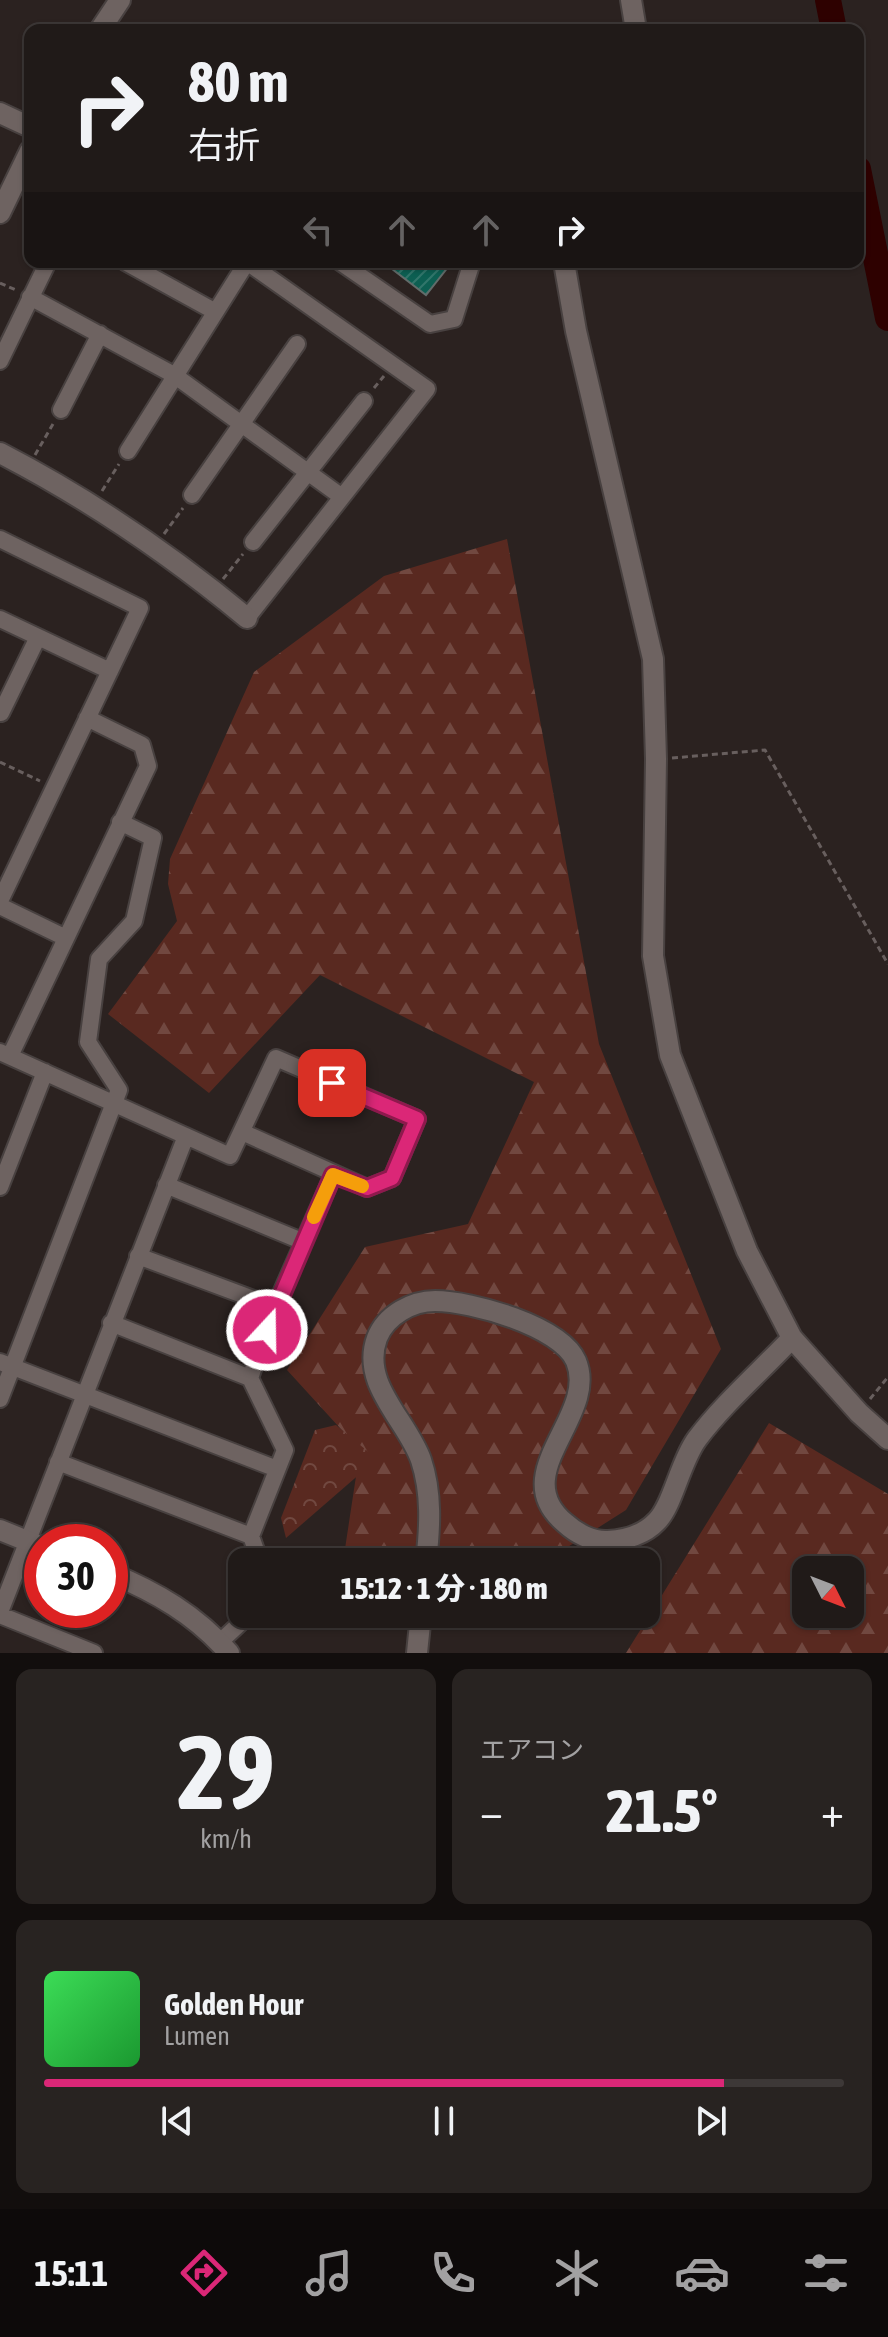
<!DOCTYPE html>
<html lang="ja">
<head>
<meta charset="utf-8">
<style>
  :root { --surface:#201a18; --page:#282321; --text:#f1f3f6; --muted:#a2a1a2; --line:#3d3837; --accent:#db2777 }
  body { margin:0; font-family:"Asap Condensed","Noto Sans JP",sans-serif; background:var(--page); color:var(--text); height:100vh; display:flex; flex-direction:column; font-size:30px; white-space:nowrap }
  * { box-sizing:border-box; margin:0 }
  p { font-size:26px; color:var(--muted) }
  .icon { flex:none; width:44px; height:44px; fill:none; stroke:currentColor; stroke-width:2; stroke-linecap:round; stroke-linejoin:round }
  .map { position:relative; height:1653px; overflow:hidden }
  .side { display:flex; flex-direction:column; gap:16px; padding:16px; background:#120e0d; flex:1 }
  .side>* { flex:none }
  .hud { position:absolute; left:24px; top:24px; width:840px; height:244px; border-radius:16px; box-shadow:0 2px 6px #0004,0 0 0 2px var(--line); background:#201a18; color:var(--text); overflow:hidden }
  .needle { width:52px; rotate:132deg }
  .fabs { position:absolute; left:792px; top:1556px; display:grid; gap:16px }
  .fabs a { display:grid; place-items:center; width:72px; height:72px; border-radius:16px; background:var(--surface); box-shadow:0 2px 6px #0004,0 0 0 2px var(--line); font-size:40px }
  .speed { position:absolute; left:24px; top:1524px; display:flex; gap:16px; font-size:40px; font-weight:700; text-align:center }
  .speed>* { display:grid; place-content:center; width:104px; height:104px; border-radius:50%; background:var(--surface); box-shadow:0 2px 6px #0004,0 0 0 2px var(--line); line-height:1 }
  .speed .limit { border:12px solid #d22; background:#fff; color:#111 }
  .pin { position:absolute; display:grid; place-items:center; width:68px; height:68px; color:#fff; margin:-34px; border-radius:16px; box-shadow:0 4px 12px #0006 }
  .me { position:absolute; width:88px; margin:-44px; rotate:21deg; stroke-linejoin:round; filter:drop-shadow(0 0 6px #0008) }
  .turn { display:flex; align-items:center; gap:28px; height:168px; padding:0 32px; font-size:36px }
  .turn .icon { width:104px; height:104px; stroke-width:2.5 }
  .turn b { display:block; font-size:56px; line-height:68px }
  .lanes { display:flex; align-items:center; height:76px; padding:0 32px; background:#0003; justify-content:center; gap:40px; direction:ltr }
  .lanes .off { opacity:.35 }
  .big { font-size:60px; font-weight:800; line-height:1.1 }
  .side .card { flex:1; display:flex; flex-direction:column; justify-content:center; gap:12px; min-width:0; padding:0 28px; border-radius:16px; background:var(--page) }
  .side .dial { align-items:center; gap:0 }
  .dial b { font-size:104px; line-height:1 }
  .song { display:flex; align-items:center; gap:24px }
  .cover { width:96px; height:96px; border-radius:12px; background:linear-gradient(135deg,hsl(130 70% 55%),hsl(130 70% 35%)) }
  .played { height:8px; border-radius:4px; background:linear-gradient(90deg,var(--accent) 85%,var(--line) 85%) }
  .keys { display:flex; justify-content:space-around; direction:ltr }
  .heat { display:flex; justify-content:space-between; align-items:center; font-size:44px; direction:ltr }
  .side .tiles { flex:1; display:grid; gap:16px; grid-template-columns:1fr 1fr }
  .card:last-child { grid-column:span 2 }
  .trip { position:absolute; left:228px; top:1548px; width:432px; height:80px; border-radius:16px; background:var(--surface); box-shadow:0 2px 6px #0004,0 0 0 2px var(--line); font-weight:800; line-height:80px; text-align:center }
  .menu { display:flex; height:128px; justify-content:space-around; align-items:center; background:#0d0a0a; color:var(--muted) }
  .menu .icon { width:56px; height:56px }
  .menu .active { color:var(--accent) }
  .menu b { font-size:36px; color:var(--text) }
  .map>svg:first-child { display:block }
</style>
</head>
<body>
<div class="map">
<svg width="888" height="1653" viewBox="0 0 888 1653">
  <defs>
    <pattern id="forest-firs" width="22" height="20" patternUnits="userSpaceOnUse" patternTransform="scale(2)"><rect width="22" height="20" fill="#592920"/><path d="M5 1l3.5 6h-7zM16 11l3.5 6h-7z" fill="#714840"/></pattern>
    <pattern id="park-crowns" width="20" height="18" patternUnits="userSpaceOnUse" patternTransform="scale(2)"><rect width="20" height="18" fill="#592920"/><path d="M2 6a3 3 0 1 1 6 0M12 15a3 3 0 1 1 6 0" fill="none" stroke="#714840"/></pattern>
    <pattern id="building-hatch" width="6" height="6" patternUnits="userSpaceOnUse" patternTransform="scale(2)"><rect width="6" height="6" fill="#0d5f52"/><path d="M-1 1l2-2M0 6l6-6M5 7l2-2" fill="none" stroke="#31766b"/></pattern>
  </defs>
  <rect width="100%" height="100%" fill="#2b2220"/>
  <path fill="url(#forest-firs)" fill-rule="evenodd" d="M507,539L599,1044L721,1349L626,1510L544,1562H343L360,1450L287,1370L365,1247L468,1224L534,1082L320,975L209,1093L108,1014L177,921L168,884L170,859L254,672L384,576Z
    M769,1423L888,1494V1653H626ZM806,1570H850V1614H806Z"/>
  <path fill="url(#park-crowns)" d="M336,1425L377,1459L286,1538L281,1518L315,1430Z"/>
  <g fill="none" stroke-linecap="round" stroke-linejoin="round">
    <path stroke="#2e0100" stroke-width="26" d="M828,0L834,30
      M858,169L888,318"/>
  </g>
  <path fill="url(#building-hatch)" stroke="#616c6a" stroke-width="2" d="M383,262H452L426,295Z"/>
  <g fill="none" stroke-linecap="round" stroke-linejoin="round">
    <g stroke="#484140" stroke-width="20">
      <path id="minor" d="M125,262L214,311
        M247,262L427,389L247,618
        M340,262L430,324L454,319L472,262
        M30,297L174,375L342,497
        M0,361L48,262
        M61,410L100,334
        M128,451L247,262
        M192,495L297,344
        M0,539L140,608L0,901
        M253,542L364,401
        M0,619L110,671
        M1,713L38,637
        M0,906L66,938
        M0,1052L230,1156L276,1058L417,1119L392,1178L367,1188L242,1132
        M10,1056L148,766L142,745L87,718
        M166,1185L304,1242
        M0,1187L45,1072
        M138,1256L275,1307
        M111,1323L250,1378
        M0,1362L277,1469
        M0,1399L119,1090L88,1042L99,959L134,921L153,838L120,822
        M58,1462L251,1536
        M260,1562L251,1536L285,1450L250,1378L275,1307L333,1175
        M0,1612L186,1136
        M0,1615L94,1653
        M220,1642L250,1614"/>
    </g>
    <g stroke="#484140" stroke-width="24">
      <path id="tertiary" d="M631,0L636,30
        M100,30L120,0
        M0,113L30,127
        M0,213L30,151
        M564,262L576,331L653,659L656,759L653,956L670,1055L747,1251L792,1338L859,1413L888,1439
        M0,453C89,499 171,555 247,618
        M0,1530L42,1547
        M426,1562C430,1528 432,1493 421,1460C407,1420 360,1384 377,1338C386,1315 412,1301 435,1301C471,1301 561,1326 576,1361C599,1416 505,1473 565,1523C576,1533 592,1542 608,1541C626,1540 645,1534 657,1521C673,1505 680,1462 697,1439C724,1403 761,1371 792,1338
        M110,1573C156,1592 196,1615 229,1653
        M417,1653L421,1614"/>
    </g>
    <path stroke="#685f5e" stroke-width="3" stroke-dasharray="6 4" stroke-linecap="butt" d="M0,283L16,290
      M374,388L384,376
      M35,455L53,424
      M102,491L119,464
      M164,534L183,508
      M223,579L243,554
      M672,758L765,750L888,964
      M0,762L40,781
      M870,1399L888,1377"/>
    <use href="#minor" stroke="#6e6361" stroke-width="16"/>
    <use href="#tertiary" stroke="#6e6361" stroke-width="20"/>
  </g>
  <g fill="none" stroke-linecap="round" stroke-linejoin="round">
    <g stroke="#8e194d" stroke-width="20">
      <path id="route" d="M267,1330L333,1175L367,1188L392,1178L417,1119L332,1083"/>
    </g>
    <use href="#route" stroke="#db2777" stroke-width="14"/>
    <path stroke="#f59e0b" stroke-width="14" d="M314,1217L333,1175L362,1186"/>
  </g>
</svg>
<div class="fabs">
<a><svg class="needle" viewBox="-14 -14 28 28"><path d="M0-13l5 13h-10z" fill="#e53935"/><path d="M0 13l5-13h-10z" fill="#a2a1a2"/></svg></a>
</div>
<div class="speed"><div class="limit">30</div></div>
<div class="pin" style="left:332px;top:1083px;background:#d93025"><svg class="icon" aria-label="arrive" viewBox="0 0 24 24"><path d="M6 21V4h12l-3 4 3 4H6"/></svg></div>
<svg class="me" style="left:267px;top:1330px" viewBox="-20 -20 40 40"><circle r="17" fill="#db2777" stroke="#fff" stroke-width="3"/><path d="M0-11L8 9 0 5-8 9z" fill="#fff"/></svg>
<div class="trip">15:12 · 1 分 · 180 m</div>
<div class="hud">
<div class="turn"><svg class="icon" aria-label="right" viewBox="0 0 24 24"><path d="M7 20v-9h11M14 6l5 5-5 5"/></svg><div><b>80 m</b>右折</div></div>
<div class="lanes"><svg class="icon off" aria-label="left" viewBox="0 0 24 24"><path d="M17 20v-9H6M10 6l-5 5 5 5"/></svg><svg class="icon off" aria-label="ahead" viewBox="0 0 24 24"><path d="M12 20V5M6 11l6-6 6 6"/></svg><svg class="icon off" aria-label="ahead" viewBox="0 0 24 24"><path d="M12 20V5M6 11l6-6 6 6"/></svg><svg class="icon" aria-label="right" viewBox="0 0 24 24"><path d="M7 20v-9h11M14 6l5 5-5 5"/></svg></div>
</div>
</div>
<section class="side">
<div class="tiles">
<div class="card dial"><b>29</b><p>km/h</p></div>
<div class="card"><p>エアコン</p>
<div class="heat"><a>−</a><b class="big">21.5°</b><a>+</a></div>
</div>
<div class="card">
<div class="song"><i class="cover"></i><div><b>Golden Hour</b><p>Lumen</p></div></div>
<div class="played"></div>
<div class="keys"><svg class="icon" aria-label="previous" viewBox="0 0 24 24"><path d="M18 5L8 12l10 7zM5 5v14"/></svg><svg class="icon" aria-label="pause" viewBox="0 0 24 24"><path d="M8 5v14M16 5v14"/></svg><svg class="icon" aria-label="next" viewBox="0 0 24 24"><path d="M6 5l10 7-10 7zM19 5v14"/></svg></div>
</div>
</div>
</section>
<nav class="menu">
<b>15:11</b>
<svg class="icon active" aria-label="directions" viewBox="0 0 24 24"><path d="M12 3l9 9-9 9-9-9zM9 14v-3h6M13 9l2 2-2 2"/></svg>
<svg class="icon" aria-label="music" viewBox="0 0 24 24"><path d="M9 18V5l10-2v13"/><circle cx="6" cy="18" r="3"/><circle cx="16" cy="16" r="3"/></svg>
<svg class="icon" aria-label="phone" viewBox="0 0 24 24"><path d="M5 4h4l2 5-3 2q2 4 5 5l2-3 5 2v4C11 20 4 13 5 4z"/></svg>
<svg class="icon" aria-label="climate" viewBox="0 0 24 24"><path d="M12 3v18M4 7l16 10M4 17L20 7"/></svg>
<svg class="icon" aria-label="car" viewBox="0 0 24 24"><path d="M5 17H2v-5l4-1 3-4h7l3 4 3 1v5h-3M9 17h6M6 11h13"/><circle cx="7" cy="17" r="2"/><circle cx="17" cy="17" r="2"/></svg>
<svg class="icon" aria-label="filters" viewBox="0 0 24 24"><path d="M4 7h16M4 17h16"/><circle cx="9" cy="7" r="2"/><circle cx="15" cy="17" r="2"/></svg>
</nav>
</body>
</html>
